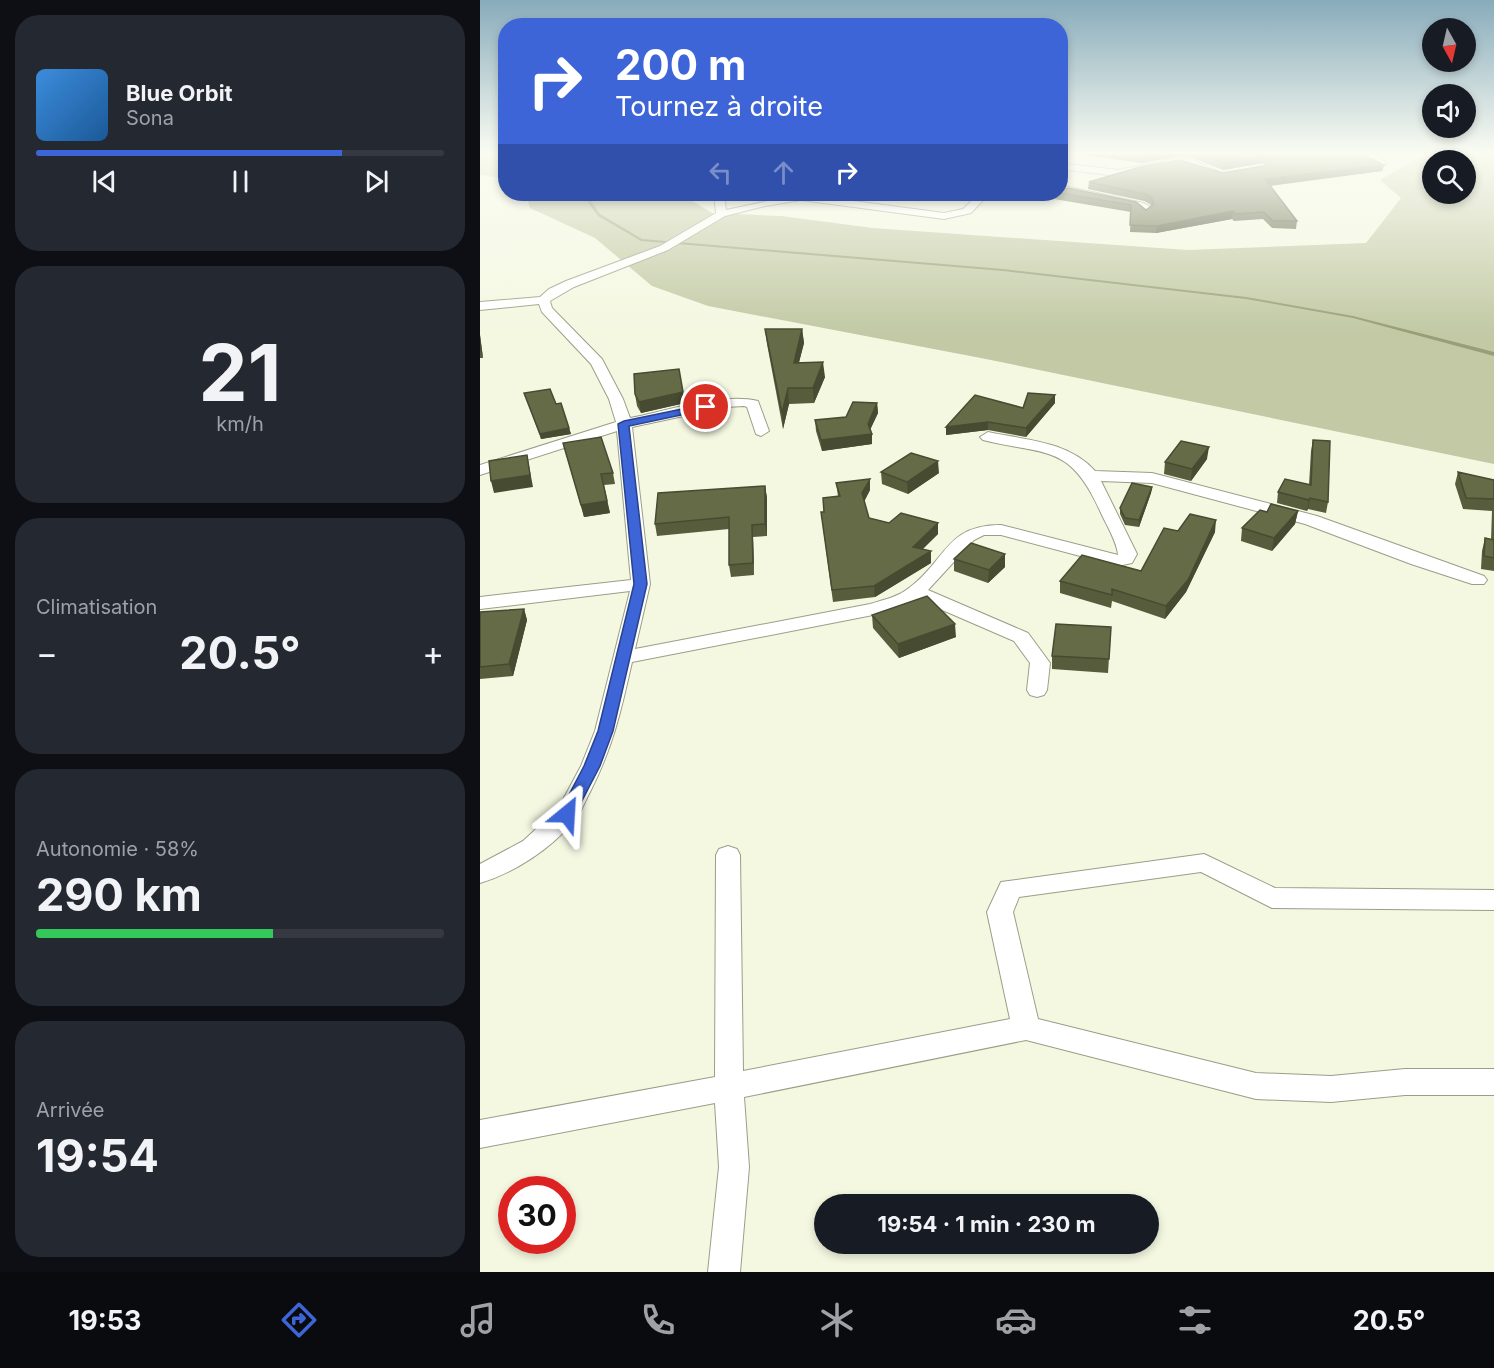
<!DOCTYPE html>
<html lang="fr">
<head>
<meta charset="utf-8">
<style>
  :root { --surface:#171b24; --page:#242831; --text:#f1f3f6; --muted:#9ea1a6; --line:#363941; --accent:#3d65d7 }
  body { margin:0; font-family:Inter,sans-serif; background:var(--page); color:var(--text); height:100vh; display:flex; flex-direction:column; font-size:22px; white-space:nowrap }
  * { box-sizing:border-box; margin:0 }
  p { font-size:20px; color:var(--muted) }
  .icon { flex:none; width:33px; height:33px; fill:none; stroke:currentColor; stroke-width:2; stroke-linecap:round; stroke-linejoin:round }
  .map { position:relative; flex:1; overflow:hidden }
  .drawer { display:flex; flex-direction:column; gap:15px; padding:15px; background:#0d0f14; width:480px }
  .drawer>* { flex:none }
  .hud { position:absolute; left:18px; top:18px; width:570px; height:183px; border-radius:24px; box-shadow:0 3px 9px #0003; background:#3d65d7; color:#fff; overflow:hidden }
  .needle { width:39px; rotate:172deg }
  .buttons { position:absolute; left:942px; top:18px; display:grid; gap:12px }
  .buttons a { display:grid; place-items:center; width:54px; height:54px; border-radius:50%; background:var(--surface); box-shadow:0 3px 9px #0003; font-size:30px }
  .speed { position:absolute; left:18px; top:1176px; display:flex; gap:12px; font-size:30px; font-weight:700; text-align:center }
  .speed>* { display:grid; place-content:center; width:78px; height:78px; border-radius:50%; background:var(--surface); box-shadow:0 3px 9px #0003; line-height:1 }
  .speed .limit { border:9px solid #d22; background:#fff; color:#111 }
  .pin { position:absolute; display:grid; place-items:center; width:51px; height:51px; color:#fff; margin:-26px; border:3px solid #fff; border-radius:50%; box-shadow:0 2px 6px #0007 }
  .me { position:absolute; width:66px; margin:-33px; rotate:27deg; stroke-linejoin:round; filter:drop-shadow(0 0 4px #0008) }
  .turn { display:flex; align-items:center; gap:21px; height:126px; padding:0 18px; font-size:27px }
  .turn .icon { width:78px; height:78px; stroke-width:2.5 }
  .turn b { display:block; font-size:42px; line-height:51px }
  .lanes { display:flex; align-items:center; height:57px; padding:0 18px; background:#0003; justify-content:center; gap:30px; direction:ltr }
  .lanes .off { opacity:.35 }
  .big { font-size:45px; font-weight:700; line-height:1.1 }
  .drawer .widget { flex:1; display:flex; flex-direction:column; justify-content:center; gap:9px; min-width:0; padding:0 21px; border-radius:24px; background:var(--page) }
  .drawer .dial { align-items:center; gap:0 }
  .dial b { font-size:78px; line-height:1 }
  .song { display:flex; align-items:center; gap:18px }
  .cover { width:72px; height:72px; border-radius:9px; background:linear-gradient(135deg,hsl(210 70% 55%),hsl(210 70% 35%)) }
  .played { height:6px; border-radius:3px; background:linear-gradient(90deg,var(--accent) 75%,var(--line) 75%) }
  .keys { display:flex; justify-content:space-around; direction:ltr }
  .heat { display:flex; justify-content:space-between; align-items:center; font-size:33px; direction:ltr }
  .charge { height:9px; border-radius:4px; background:linear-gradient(90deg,#34c759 58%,var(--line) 0) }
  .trip { position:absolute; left:334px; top:1194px; width:345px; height:60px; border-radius:30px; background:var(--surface); box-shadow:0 3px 9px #0003; font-weight:700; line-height:60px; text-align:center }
  .menu { display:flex; height:96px; justify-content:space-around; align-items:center; background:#090b0e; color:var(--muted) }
  .menu .icon { width:42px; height:42px }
  .menu .selected { color:var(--accent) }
  .menu b { font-size:27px; color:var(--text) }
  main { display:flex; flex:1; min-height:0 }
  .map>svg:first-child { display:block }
</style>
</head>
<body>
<main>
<section class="drawer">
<div class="widget">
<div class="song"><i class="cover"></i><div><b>Blue Orbit</b><p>Sona</p></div></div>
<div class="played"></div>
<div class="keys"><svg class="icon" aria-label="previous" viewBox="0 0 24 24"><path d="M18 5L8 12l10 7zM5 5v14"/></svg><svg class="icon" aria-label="pause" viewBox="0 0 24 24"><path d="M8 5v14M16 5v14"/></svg><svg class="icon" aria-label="next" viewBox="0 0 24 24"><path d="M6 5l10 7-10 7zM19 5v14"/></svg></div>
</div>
<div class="widget dial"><b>21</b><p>km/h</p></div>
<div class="widget"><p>Climatisation</p>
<div class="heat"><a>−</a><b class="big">20.5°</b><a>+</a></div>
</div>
<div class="widget"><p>Autonomie · 58%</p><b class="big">290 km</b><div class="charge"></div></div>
<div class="widget"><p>Arrivée</p><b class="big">19:54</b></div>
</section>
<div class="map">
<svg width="1014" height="1272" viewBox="0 0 1014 1272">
  <rect width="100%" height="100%" fill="#f4f8e1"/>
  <path fill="#c2c9a4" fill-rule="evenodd" d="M0,154H25V178L0,175Z
    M945,154H1014V464L506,359L228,306L172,286L115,238L50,208L46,194H201L237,216L257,214L301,216L393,228L708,250L886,243L921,198L900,180ZM952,160H986V194H952Z"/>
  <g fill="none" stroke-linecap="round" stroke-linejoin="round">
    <path fill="#989e77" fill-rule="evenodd" d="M102,194H106L120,214L162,239L523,269L766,297L873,316L1014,352V356L873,318L766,299L523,271L161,241L118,216Z"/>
    <g stroke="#9a9e88" stroke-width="2">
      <path id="street" d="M882,154H894L907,163L899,165Z
        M699,158L712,160L744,174L739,177L699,164L638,176L580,169V163L638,170Z
        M580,185L663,203L669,206L671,212L666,215L656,207L580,191Z
        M234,194H244L246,210L321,194L464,213L483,209L499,194H509L491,213L464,219L321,200L285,206L245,216L188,250L94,287L70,301L72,308L122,359L143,399L150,418C186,411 243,392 278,401L289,431L281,436L276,434L267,407L264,406L246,407L152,427L170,584L155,649L390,604C403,600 418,597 429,588C467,560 465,525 521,525L638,555C637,542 627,526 621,513C590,443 567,456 503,440L500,437L508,432C545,440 589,441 615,471L672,473L837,516L1004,576L1007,580L1004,584H992L931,564L825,524L672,483L621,481L657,554L652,563L638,566L521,535H504L494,540L448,590L548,633L570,663L567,690L564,695L557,697L550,695L547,690L550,663L534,641L437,599L427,605L393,615L152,662C141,711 133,747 110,792C105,801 101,813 94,821C70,849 36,872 0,883V864L43,841L78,809L101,766L115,731L150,591L0,609V597L151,580L137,431L0,475V465L136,422L129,399L111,364L62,312L59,304L0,310V302L60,297L69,289L86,281L180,246L236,213Z
        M248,846L257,849L260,855L263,1071L530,1019L507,912L521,882L724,854L795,888L1014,890V910L792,908L721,872L539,897L533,912L558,1019L776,1073L851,1076L925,1069H1014V1095H925L851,1102L776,1099L546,1040L264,1097L269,1167L260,1272H228L239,1167L235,1103L0,1148V1120L235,1077L236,855L239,849Z"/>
    </g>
    <use href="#street" fill="#fff" fill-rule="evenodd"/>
  </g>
  <path fill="#575c3c" d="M598,154H882L904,165L902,171L790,186L817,221L816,229L792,228L783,219L754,221L752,219L676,233L650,232L651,212L574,199V194H580V190L656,202L666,210L671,206L670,204L664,201L608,189L609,182L743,173L786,165L783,163L743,170L713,158L699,156L661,163Z
    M285,329H322L324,343L319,362L345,377L334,403L309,404L303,429L287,344Z
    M0,335L3,358H0Z
    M44,393L76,404L89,428L91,434L61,439Z
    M155,394L205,403L161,413L157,406Z
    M575,395V403L546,437L508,430L466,435V427L543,408Z
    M397,403L398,413L390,430L392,444L342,451L336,431L335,420L366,417Z
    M833,440L848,502L846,513L828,509L827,511L797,503L798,492L829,485L831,451Z
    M83,443L133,473L135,484L124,485L130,513L104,517Z
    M727,459L711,481L684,474L685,462Z
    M401,472L459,473L428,494L402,484Z
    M978,472L1014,480V571L1001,569L1002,551L1005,538L1011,540L1012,511L983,509L975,484Z
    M356,483L390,490L384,501L389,518L458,534L442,549L451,563L395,597L353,602L341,512H344L358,496Z
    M285,486L287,498V536L273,537L274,575L251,577L249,565V529L177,536L175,524Z
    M672,487L671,493L659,527L645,525L640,514V508Z
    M818,511L815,524L792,551L761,541L762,528L787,512Z
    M698,531L735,532L706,592L685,619L632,601L631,608L580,593V581L661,571Z
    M525,554V567L508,583L474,571V559Z
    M44,609L47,620L33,676L0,679V612Z
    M392,615L476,637L419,658L393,628Z
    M631,627L628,673L572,669V656Z"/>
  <path fill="#474b31" d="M675,154H700L699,156L661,163L662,157Z
    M783,156V163L743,170L744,163Z
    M904,165L902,171L784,186L785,179Z
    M753,211L752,219L676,233L677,226Z
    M322,329L324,343L315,378L314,363Z
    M0,335L3,358L0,349Z
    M343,362L345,377L334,403L333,388Z
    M308,388L309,404L303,429L302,413Z
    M203,392L205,403L161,413L159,402Z
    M575,395V403L546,437V428Z
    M397,403L398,413L388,434V424Z
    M508,422V430L466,435V427Z
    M89,428L91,434L61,439L60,434Z
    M392,434V444L342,451L341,440Z
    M729,447L727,459L711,481L712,469Z
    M47,455L53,487L14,493L11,481Z
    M458,461L459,473L428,494L427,482Z
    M390,479V490L383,504L382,493Z
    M285,486L287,498V536L285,524Z
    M672,487L671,493L659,527V520Z
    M830,498L828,509L827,511L829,500Z
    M127,501L130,513L104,517L101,505Z
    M818,511L815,524L792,551L794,538Z
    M736,520L735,532L706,592L685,619L686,606Z
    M458,523V534L434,558L433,547Z
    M272,525L273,537L274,575L273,563Z
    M451,551V563L395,597L394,586Z
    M525,554V567L508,583L509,570Z
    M44,609L47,620L33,676L29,664Z
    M475,624L476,637L419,658L418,644Z"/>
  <path fill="#656b46" stroke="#474b31" stroke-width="1.5" d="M644,154H675L662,157Z
    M720,154H882L904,165L785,179L817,221H793L784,212L755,214L753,211L677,226L650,225L651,205L580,193V190L588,188L656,202L666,210L674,204L671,197L665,194L609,182L660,167L699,160L743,173L784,166L791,162L783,156L744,163Z
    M285,329H322L314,363L343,362L333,388H308L302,413Z
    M199,369L203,392L159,402L155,394L154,374Z
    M70,389L76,404L81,403L89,428L60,434L44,393Z
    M548,393L575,395L546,428L508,422L466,427L495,395L543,408Z
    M373,402L397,403L388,424L392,434L341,440L335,420L366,417Z
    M121,437L133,473L121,474L127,501L101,505L83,443Z
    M833,440L850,441L848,502L830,498L829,500L798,492L805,479L831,485Z
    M701,441L729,447L712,469L685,462Z
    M431,453L458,461L427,482L401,472Z
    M47,455L50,475L11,481L9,461Z
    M978,472L1014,480V499L986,498Z
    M390,479L382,493L389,518L409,523L421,513L458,523L433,547L451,551L394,586L352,590L341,512H344L343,498L360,496L356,483Z
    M652,483L672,487L659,520L645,518L640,508Z
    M285,486V524L272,525L273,563L249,565V517L175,524L178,493Z
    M791,504L818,511L794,538L762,528L780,510L787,512Z
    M710,514L736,520L708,580L686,606L632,589V595L580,581L602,555L661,571L684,528L698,531Z
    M1005,538L1014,540V558L1004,556Z
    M491,543L525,554L509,570L474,559Z
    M447,596L475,624L418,644L392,615Z
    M44,609L29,664L0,667V612Z
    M576,624L631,627L629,659L572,656Z"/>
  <linearGradient id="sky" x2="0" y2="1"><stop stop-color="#88abbb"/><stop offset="0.46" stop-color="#fafcf2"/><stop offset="1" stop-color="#fafcf2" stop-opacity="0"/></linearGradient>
  <rect width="1014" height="332" fill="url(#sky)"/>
  <path fill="#3d65d7" stroke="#28428c" stroke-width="1.5" d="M226,404L230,405V409L149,426L167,584L133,731L120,766L93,818H82L79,814L104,766L118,731L154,584L138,424L144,421Z"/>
</svg>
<div class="buttons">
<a><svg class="needle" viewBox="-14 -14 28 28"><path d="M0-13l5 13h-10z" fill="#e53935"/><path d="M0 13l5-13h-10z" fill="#9ea1a6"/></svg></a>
<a><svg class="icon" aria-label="sound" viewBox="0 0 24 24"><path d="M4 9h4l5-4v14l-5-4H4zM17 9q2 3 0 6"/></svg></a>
<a><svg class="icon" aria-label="search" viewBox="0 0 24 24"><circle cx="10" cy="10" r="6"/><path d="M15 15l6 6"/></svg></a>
</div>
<div class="speed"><div class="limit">30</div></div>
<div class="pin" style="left:226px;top:407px;background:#d93025"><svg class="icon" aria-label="arrive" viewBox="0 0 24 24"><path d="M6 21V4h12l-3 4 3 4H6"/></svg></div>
<svg class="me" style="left:87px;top:814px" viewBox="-20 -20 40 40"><path d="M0-17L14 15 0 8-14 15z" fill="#3d65d7" stroke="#fff" stroke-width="4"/></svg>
<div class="trip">19:54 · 1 min · 230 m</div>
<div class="hud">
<div class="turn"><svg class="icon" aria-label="right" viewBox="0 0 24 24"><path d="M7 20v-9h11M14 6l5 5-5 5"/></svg><div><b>200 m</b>Tournez à droite</div></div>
<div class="lanes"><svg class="icon off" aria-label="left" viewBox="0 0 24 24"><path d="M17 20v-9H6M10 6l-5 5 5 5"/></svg><svg class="icon off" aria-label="ahead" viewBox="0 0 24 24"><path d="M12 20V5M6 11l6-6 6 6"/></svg><svg class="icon" aria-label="right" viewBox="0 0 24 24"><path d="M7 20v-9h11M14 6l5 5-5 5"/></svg></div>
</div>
</div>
</main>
<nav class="menu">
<b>19:53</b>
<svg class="icon selected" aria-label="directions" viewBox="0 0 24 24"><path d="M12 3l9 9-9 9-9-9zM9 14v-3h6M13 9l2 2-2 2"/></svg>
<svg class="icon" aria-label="music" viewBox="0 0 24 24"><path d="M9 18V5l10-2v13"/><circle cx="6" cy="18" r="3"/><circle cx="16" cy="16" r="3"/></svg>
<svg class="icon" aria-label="phone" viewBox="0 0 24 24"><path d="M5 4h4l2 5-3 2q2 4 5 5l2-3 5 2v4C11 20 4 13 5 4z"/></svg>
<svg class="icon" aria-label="climate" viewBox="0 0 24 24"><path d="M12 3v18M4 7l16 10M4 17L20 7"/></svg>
<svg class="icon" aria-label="car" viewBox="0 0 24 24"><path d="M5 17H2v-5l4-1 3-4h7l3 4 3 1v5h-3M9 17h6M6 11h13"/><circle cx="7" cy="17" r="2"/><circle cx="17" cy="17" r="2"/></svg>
<svg class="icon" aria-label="filters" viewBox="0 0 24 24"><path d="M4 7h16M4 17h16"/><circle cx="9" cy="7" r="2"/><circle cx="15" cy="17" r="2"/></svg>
<b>20.5°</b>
</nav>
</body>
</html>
